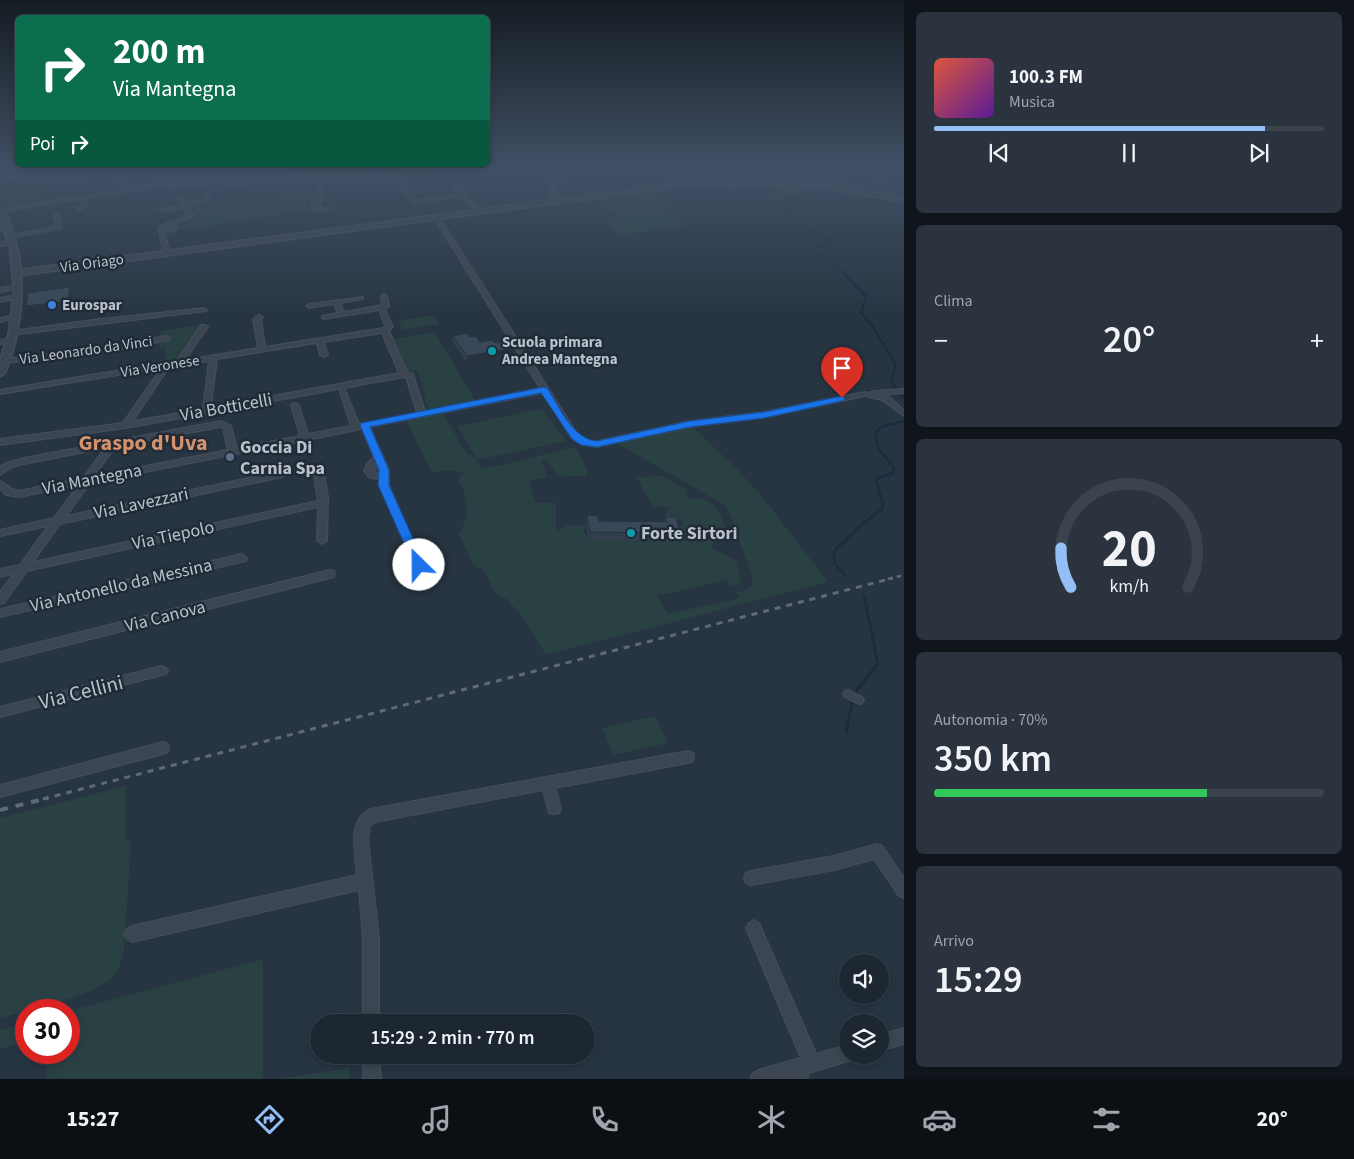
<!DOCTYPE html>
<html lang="it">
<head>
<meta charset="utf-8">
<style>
  :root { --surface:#1d2732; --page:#2a333e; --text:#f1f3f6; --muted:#a0a5ac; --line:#3b444d; --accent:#93bff6 }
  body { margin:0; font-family:"Source Sans 3",sans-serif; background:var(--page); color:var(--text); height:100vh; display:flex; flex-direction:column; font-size:19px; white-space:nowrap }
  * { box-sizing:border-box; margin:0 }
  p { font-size:16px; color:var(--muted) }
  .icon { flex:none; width:28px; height:28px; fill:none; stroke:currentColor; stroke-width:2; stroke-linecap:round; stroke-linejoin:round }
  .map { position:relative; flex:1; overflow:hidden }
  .sheet { display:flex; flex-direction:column; gap:12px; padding:12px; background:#10151c; width:450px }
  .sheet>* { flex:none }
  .hud { position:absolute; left:15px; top:15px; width:475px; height:152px; border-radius:8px; box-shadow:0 2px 8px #0003,0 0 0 1px var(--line); background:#0b6e4f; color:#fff; overflow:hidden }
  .fabs { position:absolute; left:839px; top:954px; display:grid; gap:10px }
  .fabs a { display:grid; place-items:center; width:50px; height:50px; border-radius:50%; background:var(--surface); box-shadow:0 2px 8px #0003,0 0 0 1px var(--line); font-size:25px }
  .speed { position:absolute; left:15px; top:999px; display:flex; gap:10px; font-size:25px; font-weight:700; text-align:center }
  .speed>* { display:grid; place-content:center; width:65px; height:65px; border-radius:50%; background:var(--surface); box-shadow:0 2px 8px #0003,0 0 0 1px var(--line); line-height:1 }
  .speed .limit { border:8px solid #d22; background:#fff; color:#111 }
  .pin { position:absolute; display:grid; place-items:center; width:42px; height:42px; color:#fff; margin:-51px -21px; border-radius:50% 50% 50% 0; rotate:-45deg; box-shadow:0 0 5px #0007 }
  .pin .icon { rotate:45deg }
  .me { position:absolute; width:55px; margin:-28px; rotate:337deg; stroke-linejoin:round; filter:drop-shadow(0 0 4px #0008) }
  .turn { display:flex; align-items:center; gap:18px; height:105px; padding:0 15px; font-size:22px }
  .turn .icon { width:65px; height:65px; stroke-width:2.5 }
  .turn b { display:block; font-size:35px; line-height:42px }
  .then { display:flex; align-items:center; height:48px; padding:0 15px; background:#0003; gap:10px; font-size:19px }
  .big { font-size:38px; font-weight:600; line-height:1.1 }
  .sheet .widget { flex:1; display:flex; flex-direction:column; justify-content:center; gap:8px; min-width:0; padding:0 18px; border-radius:8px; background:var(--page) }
  .sheet .dial { align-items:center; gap:0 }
  .dial svg { height:130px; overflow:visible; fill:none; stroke:var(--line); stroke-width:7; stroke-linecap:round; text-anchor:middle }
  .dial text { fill:var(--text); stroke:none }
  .song { display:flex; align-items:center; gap:15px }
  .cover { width:60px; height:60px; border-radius:8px; background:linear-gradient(135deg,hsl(10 70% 55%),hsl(270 70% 35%)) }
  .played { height:5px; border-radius:2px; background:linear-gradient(90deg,var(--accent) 85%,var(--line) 85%) }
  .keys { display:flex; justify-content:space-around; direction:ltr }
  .heat { display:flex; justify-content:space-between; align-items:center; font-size:28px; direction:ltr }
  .charge { height:8px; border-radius:4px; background:linear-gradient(90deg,#34c759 70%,var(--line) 0) }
  .trip { position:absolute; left:310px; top:1014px; width:285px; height:50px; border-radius:25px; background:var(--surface); box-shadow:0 2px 8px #0003,0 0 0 1px var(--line); font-weight:600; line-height:50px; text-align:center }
  .menu { display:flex; height:80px; justify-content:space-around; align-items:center; background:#0c1014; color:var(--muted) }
  .menu .icon { width:35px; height:35px }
  .menu .current { color:var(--accent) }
  .menu b { font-size:22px; color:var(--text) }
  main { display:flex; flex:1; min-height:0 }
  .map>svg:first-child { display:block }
</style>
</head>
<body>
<main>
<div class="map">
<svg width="904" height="1079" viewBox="0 0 904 1079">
  <rect width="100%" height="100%" fill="#273442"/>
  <path fill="#294143" d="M75,167H120L122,178L37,190L41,202L7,208L0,200V182L5,181L10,185L25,182L20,175Z
    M220,167L224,173L165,181L158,168Z
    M772,185L801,188L808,194L766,201V197Z
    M317,189L318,193L313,213L177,232L198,217L193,210L212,205L210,202L230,198L235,201Z
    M652,191L673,205L664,207L687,225L621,235L605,220L618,218L595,199Z
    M434,315L440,324L403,330L398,321Z
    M200,325L173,361L166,362L165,348H160V341L170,337L168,335L160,337V331Z
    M435,332L476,402L441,409L439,407L428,409L424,397L426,396L417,371L408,372L394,339Z
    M542,409L566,441L477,460L457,426Z
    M442,413L467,454L471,455L482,468C514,464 544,453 576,447L588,471L586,476L558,477L547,460L541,461L548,477L529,481L535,503H556V531L569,525H586V528L583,529L584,533L587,535L588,541L673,526H683L682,521L666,517V511L670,507L653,506L636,477L663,476L686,489L688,498C719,497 720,513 728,539L713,542L711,547L736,561L741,579L739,584L731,586L727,580L657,596L668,614L740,598L736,592C746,591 750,590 753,580L730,514L723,504L618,444L619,442L687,426L693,427L738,470L765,500L828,582L546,655L524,620L508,600L495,593L484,571L473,565L459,535L468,514L463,487L457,481L464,472L446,470L432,473L406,420Z
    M655,716L668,743L614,755L602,728Z
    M126,786V842L131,841L124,952C121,961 119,970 113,977C94,997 28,1010 0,1018V818Z
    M263,959V1079H46L48,1053L69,1052V1011Z
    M26,1023V1041L0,1049V1030Z
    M349,1068V1079H279Z"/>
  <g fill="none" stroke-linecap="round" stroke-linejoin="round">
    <path stroke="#1a2c40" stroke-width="1" d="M756,186H771L763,196L764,199L785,207L800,224L832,241V243L811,249L832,262L843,273
      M180,231L307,212L310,195"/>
    <path stroke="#1a2c40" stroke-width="2" d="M842,272L866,296L861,313L873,327L896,365L891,381L904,399"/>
    <path stroke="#1a2c40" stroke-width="2.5" d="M845,575L834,563V551L860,526L882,509L883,505L876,479L893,473L894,468L878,448L875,433L881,427L904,421"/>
    <path stroke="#1a2c40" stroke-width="3" d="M846,733L853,699L857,690L878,664L864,596"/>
    <g stroke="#454f5b" stroke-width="2">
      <path id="pedestrian" d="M848,690L862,697L864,700L862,703L859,704L845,697L843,694L845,691Z"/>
    </g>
    <g stroke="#454f5b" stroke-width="2">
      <path id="minor" d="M58,167H72L0,179V175Z
        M118,167H123V174L129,188L161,182L173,185L216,179L234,182L317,172L372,175L435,167H450L398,175L416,200L459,194L452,185L455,183L472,202L486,212L481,213L468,204L462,197L413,203L394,176L372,179L327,176C321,187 323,196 319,208L331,207L334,209L316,212L313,210C317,198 315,187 322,176H317L234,186L216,183L173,189L161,186L84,199L88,206L80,210L77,208L82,205L79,199L0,212L1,209L124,189L117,174Z
        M547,167H552L553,175L618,167H634L554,178L559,202L556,204L553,202Z
        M206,194L209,196L210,201L188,206L194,216L193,217L174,224L178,226V228L169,232L165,231L169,253L164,254L158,228L162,225L188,216L183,208L162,212L159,210L160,209L181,205L177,196H181L186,203L205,199L203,196Z
        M56,213L59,215L62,228L11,238L8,236L57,226L53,215Z
        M437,216L440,218L578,435L587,441H597L690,421L763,412L865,392L870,393L874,391L904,389V393L882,395L888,396L904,410V416L882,400L865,396L763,418L690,427L597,447L582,445L572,439L543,393L370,427L389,470V485L424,565L419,569L414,565L379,485V479L370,478L364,471L368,462L374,458L362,429L90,483L66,516L282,471L287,474L282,477L60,524L33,562L318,501L314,473L319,470L324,473L328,498L327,541L322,544L317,541L318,507L27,571L4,603L0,604V592L13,574L0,577V569L20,565L48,526L0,536V530L54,518L78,485L19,497L6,495L0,489V481C8,483 8,490 19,491L83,478L105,448L24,464L12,467L0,475V467L6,463L24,458L221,421L231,426L237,448L300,436L291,405L295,403L299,405L308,434L351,426L339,389L126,428L0,445V439L123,423L161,368L0,394V390L176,361L201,325H204L208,327L185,360L258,348L253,319L259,315L263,317L261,319L265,347L383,328L385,326L379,310L324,319L322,318V316L338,313L334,304L309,308L306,306L309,304L363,297V299L340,303L344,312L382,305L381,296L384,294L387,296L389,306L385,309L393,327L389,331L407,372L413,374L425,411L540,388L434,218ZM382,333L399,373L211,407L217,359L317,343L320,355L324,357L328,355L324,342ZM209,361L203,409L133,421L169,367ZM404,377H406L417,413L359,424L344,388ZM221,427L223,428L228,450L94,476L116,446ZM377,464L379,474L376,473L374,471Z
        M8,225L10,226V228L0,231V227Z
        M13,240L15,241V243L0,246V242Z
        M17,285L20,287L19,288L0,292V288Z
        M17,295L19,296V298L0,302V298Z
        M204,308L207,310L206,311L12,335L8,333L12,331L93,320Z
        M15,315L17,316V318L0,322V318Z
        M166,336L170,338L169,340L120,349L5,363L1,361L5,359L120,345Z
        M11,338H14V342L0,344V340Z
        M242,554L247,558L246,561L0,617V609Z
        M330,570L334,571L335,574L334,577L0,662V652Z
        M162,666L166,668L168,671L166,674L0,717V707Z
        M163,742L168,744L169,748L168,752L163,754L0,797V785Z
        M688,751L693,753L694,757L693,761L688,763L555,788L561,808L559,813L554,814L549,813L543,790L375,822L370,826L368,839L379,938V1022H363V938L359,890L132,942L127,939L124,934L127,929L132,926L357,875C356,855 346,819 371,809Z
        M877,844L882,846L904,878V898L899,896L874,859L834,870L751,885L746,883L744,878L746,873L751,871L834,856Z
        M754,920L759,923L816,1054L848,1045V1055H856L854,1059L809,1073L807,1079H750L753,1073L759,1070L801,1058L746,928L749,923Z
        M904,1028V1044L880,1051V1035Z
        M363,1055H379L381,1079H363Z"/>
    </g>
    <g stroke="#454f5b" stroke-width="3">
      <path id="tertiary" d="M751,167L757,168L745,175L726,180L728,184L766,181L793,184H827L904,198V202L827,188H793L766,185L729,188L707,183L21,275C23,310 18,341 5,373L0,376V361L9,333L14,291L10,249L0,218V207C12,214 19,256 21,270L719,178L741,173Z"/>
    </g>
    <use href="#pedestrian" fill="#3c4652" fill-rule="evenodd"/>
    <use href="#minor" fill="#3c4652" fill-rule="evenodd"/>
    <use href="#tertiary" fill="#3c4652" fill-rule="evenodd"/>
    <path stroke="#5e6a79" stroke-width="1" stroke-dasharray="3 3" stroke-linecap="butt" d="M750,167L904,195
      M874,183L904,187"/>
    <path stroke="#5e6a79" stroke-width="2.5" stroke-dasharray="4.5 4.5" stroke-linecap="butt" d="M888,579L904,575"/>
    <path stroke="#5e6a79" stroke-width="3" stroke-dasharray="6 6" stroke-linecap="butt" d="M43,799L893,578"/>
    <path stroke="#5e6a79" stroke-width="4" stroke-dasharray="8 8" stroke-linecap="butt" d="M0,810L48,798"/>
  </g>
  <path fill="#313e4c" d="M453,336L470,337L480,342L495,343L507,349V356L467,363L453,343Z
    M587,515L599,521L664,522L665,517L680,533L677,542L588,541L586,525Z"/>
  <path fill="#28323e" d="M70,287L73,296L72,309L30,315L26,306Z
    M507,349V356L467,363V356Z"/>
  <path fill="#394858" stroke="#28323e" d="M70,287L68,301L26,306L28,293Z
    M468,333L470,337L476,336L480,342L492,340L495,343L502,342L507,349L467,356L453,336Z
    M587,515L598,516L599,521L667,522L665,517H676L680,533L590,532Z"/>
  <linearGradient id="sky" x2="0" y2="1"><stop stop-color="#151d24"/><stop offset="0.53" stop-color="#415065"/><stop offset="1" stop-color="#415065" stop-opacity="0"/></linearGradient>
  <rect width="904" height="318" fill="url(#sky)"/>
  <path fill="#1a73e8" stroke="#114b97" d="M544,387L547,388C560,407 572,439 597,441L690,421L764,412L842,396L846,398L842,401L764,418L690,427L597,447L581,445L572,439L541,393L370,427L389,470V485L425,565L423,568H415L378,485L379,470L360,425L361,423Z"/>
  <circle fill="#3f7fe0" stroke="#202b37" stroke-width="2" cx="52" cy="305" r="5"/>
  <g fill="#0f9aa8" stroke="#202b37" stroke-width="2">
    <circle cx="492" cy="351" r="5"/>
    <circle cx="631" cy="533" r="5"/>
  </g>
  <circle fill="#5c6f8a" stroke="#202b37" stroke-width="2" cx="230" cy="457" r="5"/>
  <g text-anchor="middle" stroke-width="5" stroke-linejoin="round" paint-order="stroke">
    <g font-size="15" fill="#b9c1cc" stroke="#202b37">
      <text transform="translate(92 263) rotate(-8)" y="5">Via Oriago</text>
      <text transform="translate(86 350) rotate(-8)" y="5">Via Leonardo da Vinci</text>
      <text transform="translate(160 366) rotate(-9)" y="5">Via Veronese</text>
    </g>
    <g font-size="15" font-weight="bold" fill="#b9c1cc" stroke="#202b37" text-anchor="start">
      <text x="62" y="310">Eurospar</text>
      <text x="502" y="347">Scuola primara<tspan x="502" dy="17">Andrea Mantegna</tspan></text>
    </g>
    <g font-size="18" fill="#b9c1cc" stroke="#202b37">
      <text transform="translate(226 407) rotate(-10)" y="6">Via Botticelli</text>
      <text transform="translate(92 479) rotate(-11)" y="6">Via Mantegna</text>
      <text transform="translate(141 503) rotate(-12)" y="6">Via Lavezzari</text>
      <text transform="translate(173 535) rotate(-12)" y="6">Via Tiepolo</text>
      <text transform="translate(121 585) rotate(-13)" y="6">Via Antonello da Messina</text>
      <text transform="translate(165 616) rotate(-14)" y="6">Via Canova</text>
    </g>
    <g font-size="18" font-weight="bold" fill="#b9c1cc" stroke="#202b37" text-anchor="start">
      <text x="240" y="453">Goccia Di<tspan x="240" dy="21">Carnia Spa</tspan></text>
      <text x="641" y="539">Forte Sirtori</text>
    </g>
    <g font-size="21" fill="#b9c1cc" stroke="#202b37">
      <text transform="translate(81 692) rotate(-14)" y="7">Via Cellini</text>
    </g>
    <g font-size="22" font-weight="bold" fill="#d4936b" stroke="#202b37">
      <text x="143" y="450">Graspo d'Uva</text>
    </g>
  </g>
</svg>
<div class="fabs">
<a><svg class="icon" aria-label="sound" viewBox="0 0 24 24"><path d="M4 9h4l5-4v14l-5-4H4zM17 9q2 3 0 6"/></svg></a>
<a><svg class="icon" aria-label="layers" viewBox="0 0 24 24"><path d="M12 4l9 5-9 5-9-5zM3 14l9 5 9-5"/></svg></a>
</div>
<div class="speed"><div class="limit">30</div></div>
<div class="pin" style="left:842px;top:398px;background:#d93025"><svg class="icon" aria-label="arrive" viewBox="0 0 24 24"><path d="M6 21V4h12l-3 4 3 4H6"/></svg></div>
<svg class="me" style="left:419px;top:565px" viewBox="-20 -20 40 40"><circle r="19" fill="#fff"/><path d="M0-13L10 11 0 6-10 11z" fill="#1a73e8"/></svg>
<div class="trip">15:29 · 2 min · 770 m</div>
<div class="hud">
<div class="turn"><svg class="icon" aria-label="right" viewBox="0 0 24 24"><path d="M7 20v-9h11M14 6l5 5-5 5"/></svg><div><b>200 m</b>Via Mantegna</div></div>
<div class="then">Poi<svg class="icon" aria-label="right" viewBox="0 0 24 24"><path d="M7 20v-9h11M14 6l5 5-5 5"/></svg></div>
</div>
</div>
<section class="sheet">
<div class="widget">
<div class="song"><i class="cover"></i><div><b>100.3 FM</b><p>Musica</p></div></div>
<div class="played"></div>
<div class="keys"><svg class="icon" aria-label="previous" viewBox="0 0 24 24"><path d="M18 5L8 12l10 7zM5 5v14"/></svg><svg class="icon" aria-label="pause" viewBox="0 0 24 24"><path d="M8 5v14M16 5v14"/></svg><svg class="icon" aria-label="next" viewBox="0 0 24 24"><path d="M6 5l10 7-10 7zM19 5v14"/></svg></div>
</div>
<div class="widget"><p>Clima</p>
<div class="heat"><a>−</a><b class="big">20°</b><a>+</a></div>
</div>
<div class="widget dial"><svg viewBox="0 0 100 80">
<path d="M14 69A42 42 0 1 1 86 69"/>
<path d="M14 69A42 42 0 0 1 8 45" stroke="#93bff6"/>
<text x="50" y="56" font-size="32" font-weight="700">20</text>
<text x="50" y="72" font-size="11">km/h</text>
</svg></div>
<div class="widget"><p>Autonomia · 70%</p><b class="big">350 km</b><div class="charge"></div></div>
<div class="widget"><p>Arrivo</p><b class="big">15:29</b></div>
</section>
</main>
<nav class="menu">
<b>15:27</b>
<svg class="icon current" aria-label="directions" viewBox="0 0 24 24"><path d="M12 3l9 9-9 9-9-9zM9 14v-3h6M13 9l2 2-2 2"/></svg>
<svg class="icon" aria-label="music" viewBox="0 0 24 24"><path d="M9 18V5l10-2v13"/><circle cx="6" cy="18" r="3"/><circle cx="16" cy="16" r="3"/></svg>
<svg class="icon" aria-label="phone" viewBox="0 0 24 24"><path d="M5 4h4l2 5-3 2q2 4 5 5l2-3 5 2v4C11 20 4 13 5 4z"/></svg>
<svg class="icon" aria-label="climate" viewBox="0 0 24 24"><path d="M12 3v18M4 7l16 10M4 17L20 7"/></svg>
<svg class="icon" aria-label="car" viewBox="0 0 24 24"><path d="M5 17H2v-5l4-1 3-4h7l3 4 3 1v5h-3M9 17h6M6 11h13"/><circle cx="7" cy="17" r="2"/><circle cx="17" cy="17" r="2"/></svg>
<svg class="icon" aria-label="filters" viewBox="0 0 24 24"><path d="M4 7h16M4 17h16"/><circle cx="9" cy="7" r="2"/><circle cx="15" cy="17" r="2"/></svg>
<b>20°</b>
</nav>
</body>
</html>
